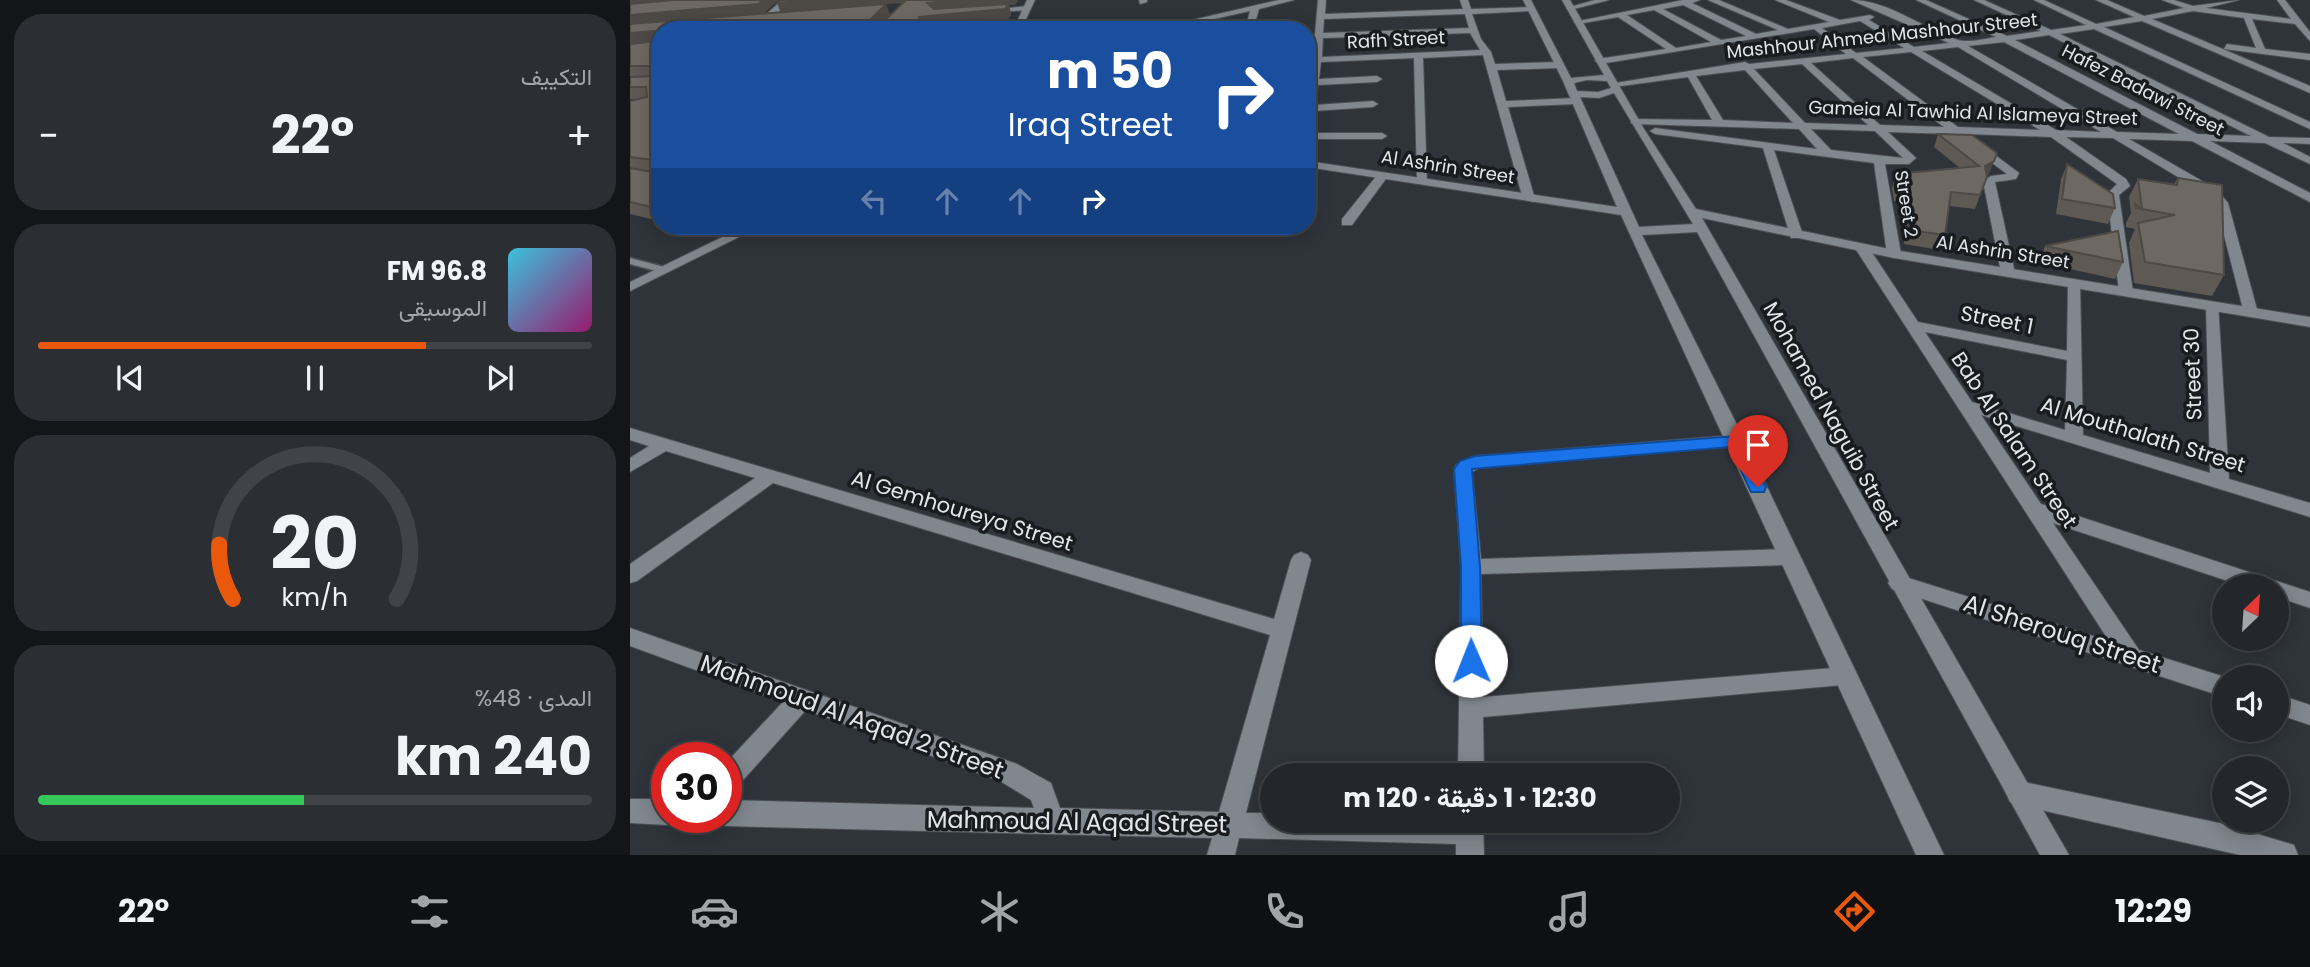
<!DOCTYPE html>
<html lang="ar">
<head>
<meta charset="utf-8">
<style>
  :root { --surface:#23272c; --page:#2b2f34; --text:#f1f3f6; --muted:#a3a5a9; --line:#404448; --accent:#ea580c }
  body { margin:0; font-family:Poppins,Vazirmatn,sans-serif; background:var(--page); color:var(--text); direction:rtl; height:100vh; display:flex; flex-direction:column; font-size:26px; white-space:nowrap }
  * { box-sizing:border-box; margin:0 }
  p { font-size:23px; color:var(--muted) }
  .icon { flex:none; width:38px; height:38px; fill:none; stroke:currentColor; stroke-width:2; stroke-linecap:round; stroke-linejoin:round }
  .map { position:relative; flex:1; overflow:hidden; direction:ltr }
  .sheet { display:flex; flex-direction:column; gap:14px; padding:14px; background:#131518; width:630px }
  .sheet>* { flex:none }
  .banner { position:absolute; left:21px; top:21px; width:665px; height:214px; border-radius:28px; box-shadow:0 4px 18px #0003,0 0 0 2px var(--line); direction:rtl; background:#1a4fa0; color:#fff; overflow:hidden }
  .needle { width:46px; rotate:25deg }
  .fabs { position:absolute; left:1582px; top:574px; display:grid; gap:14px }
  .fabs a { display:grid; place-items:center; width:77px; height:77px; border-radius:50%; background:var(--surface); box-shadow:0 4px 18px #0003,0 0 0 2px var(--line); font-size:35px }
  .speed { position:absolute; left:21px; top:742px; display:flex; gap:14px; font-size:35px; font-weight:700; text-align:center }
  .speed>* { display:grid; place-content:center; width:91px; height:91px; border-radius:50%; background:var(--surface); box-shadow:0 4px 18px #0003,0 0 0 2px var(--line); line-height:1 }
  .speed .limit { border:10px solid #d22; background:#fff; color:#111 }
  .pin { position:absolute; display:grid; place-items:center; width:60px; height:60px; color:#fff; margin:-72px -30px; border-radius:50% 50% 50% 0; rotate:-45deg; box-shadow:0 0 7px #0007 }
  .pin .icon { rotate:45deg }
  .me { position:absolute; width:77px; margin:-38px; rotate:359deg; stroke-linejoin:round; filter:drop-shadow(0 0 5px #0008) }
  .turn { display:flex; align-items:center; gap:24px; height:147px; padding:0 28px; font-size:32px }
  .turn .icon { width:91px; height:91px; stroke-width:2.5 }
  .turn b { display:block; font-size:49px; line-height:60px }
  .lanes { display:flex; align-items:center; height:66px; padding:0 28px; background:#0003; justify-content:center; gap:35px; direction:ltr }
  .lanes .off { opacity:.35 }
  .big { font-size:52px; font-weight:700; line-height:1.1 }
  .sheet .widget { flex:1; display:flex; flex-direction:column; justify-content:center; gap:10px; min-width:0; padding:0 24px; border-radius:28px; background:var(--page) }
  .sheet .dial { align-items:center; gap:0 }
  .dial svg { height:182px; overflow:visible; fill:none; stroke:var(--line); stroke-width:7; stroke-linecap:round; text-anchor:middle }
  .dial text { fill:var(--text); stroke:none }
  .song { display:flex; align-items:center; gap:21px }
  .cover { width:84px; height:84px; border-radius:10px; background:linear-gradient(135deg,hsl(190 70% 55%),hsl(320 70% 35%)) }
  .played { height:7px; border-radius:4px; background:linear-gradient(90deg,var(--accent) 70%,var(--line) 70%) }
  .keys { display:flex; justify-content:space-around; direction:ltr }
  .heat { display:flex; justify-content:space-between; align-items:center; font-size:38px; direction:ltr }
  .charge { height:10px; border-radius:5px; background:linear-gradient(90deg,#34c759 48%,var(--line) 0) }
  .trip { position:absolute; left:630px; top:763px; width:420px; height:70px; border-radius:35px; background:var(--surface); box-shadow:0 4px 18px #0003,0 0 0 2px var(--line); font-weight:700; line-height:70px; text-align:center; direction:rtl }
  .tabs { display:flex; height:112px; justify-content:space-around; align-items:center; background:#0e1012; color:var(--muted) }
  .tabs .icon { width:49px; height:49px }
  .tabs .current { color:var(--accent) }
  .tabs b { font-size:32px; color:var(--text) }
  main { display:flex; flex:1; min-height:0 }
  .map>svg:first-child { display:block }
</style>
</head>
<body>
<main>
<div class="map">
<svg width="1680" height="855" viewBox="0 0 1680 855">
  <rect width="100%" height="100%" fill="#2f343a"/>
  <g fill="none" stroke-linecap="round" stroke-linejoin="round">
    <g stroke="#4c5055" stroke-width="3">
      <path id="lane" d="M0,258L38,268L40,270L34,273L0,264Z"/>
    </g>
    <g stroke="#4c5055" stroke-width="2">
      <path id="street" d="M152,0H161L139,21H133V17Z
        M509,0H517V2L510,4Z
        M649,0H664L629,9L623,30H615L620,11L535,30H519Z
        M688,0H696L695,14L833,9L830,0H838L841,9L904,7L901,11L842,14L851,39L861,52L865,64L929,62L934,65L929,68L867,70L876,101L946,98L951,101L946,104L878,107L905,199L903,202L893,199L853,55L793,58L797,185L787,182L784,58L691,62L689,79L747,76L752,79L747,82L688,85L685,105L743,101L748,104L743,107L684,111L682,120L677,123V89L682,62L677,63V57H683ZM835,14L839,28L693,33L694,19ZM840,33L850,50L692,57L693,38Z
        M965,0H979L940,10L936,8Z
        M1053,0H1070L1062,3L1126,34L1148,30L1078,0H1089L1158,29L1199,22L1145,0H1156L1210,20L1240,15L1244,17L1239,20L1284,47L1319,43L1221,0C1259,0 1293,29 1328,40C1338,43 1354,39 1366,37L1286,0H1296L1377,36L1411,31L1344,0H1354L1421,30L1456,25L1404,0H1414L1466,24L1504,17L1466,0H1477L1514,16L1554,8L1532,0H1544L1563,6L1609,0L1576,8L1661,19L1647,0H1655L1680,32V41L1665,24L1622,19L1635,49L1680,54V60L1594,49L1597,44L1626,48L1614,18L1563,11L1522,19L1680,86V93L1512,21L1474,27L1680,122V129L1464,29L1430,34L1639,137L1680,138V144L1653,143L1680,157V164L1635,143L1580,141L1680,193V202L1562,141L1499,139L1586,189L1598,203L1628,313L1621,317L1614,313L1586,204L1578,195L1483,138L1436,137L1496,179L1500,186L1489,195L1503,292L1501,295L1496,296L1489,292L1477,194L1487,184L1421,137L1337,134L1389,173L1386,179L1365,182L1385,273L1383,276L1378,277L1371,273L1353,181L1361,176L1377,174L1323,134L1258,132L1286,158L1279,164H1255L1271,254L1264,258L1257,254L1244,163L1144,150L1173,235L1171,238H1161L1133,148L1025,134L1020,131L1025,128L1187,149L1169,129L1005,124L1001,123V119L1082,120L1058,77L984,87L979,84L1115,62L1119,64L1216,54L1184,29L970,64L965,61L967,59L1036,49L988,17L948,24L944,22ZM1053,5L1116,36L1091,40L1033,9ZM1024,10L1081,42L1046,48L997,15ZM1230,21L1274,48L1226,53L1192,28ZM1419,35L1621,136L1567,134L1385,40ZM1374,42L1549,134L1487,132L1338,46ZM1328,47L1471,132L1426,130L1292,51ZM1281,52L1410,130L1328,127L1233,57ZM1223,58L1314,127L1250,125L1181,63ZM1172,64L1238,125L1175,123L1124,69ZM1115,70L1163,123L1093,120L1066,76ZM1181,129L1245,131L1273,158L1201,150Z
        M397,6L400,10L356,13L352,11Z
        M390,21L393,25L294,30L298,28Z
        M677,133H752L757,136L752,139H677Z
        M748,174L758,176L722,225H712V219Z
        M1232,244L1237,245L1288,322L1437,351L1438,284L1445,280L1450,281L1453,435L1580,473L1576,306L1583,302L1588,303L1599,479L1680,503V517L1351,415L1411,504L1680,592V608L1647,597V586H1613L1423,523L1509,650L1595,677L1594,697L1262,589L1258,583L1262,577L1269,575L1479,641L1225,248ZM1295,332L1437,360L1435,430L1342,402Z
        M0,428L644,619L661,560L664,555L671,552L678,555L681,560L616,813H642V821H853L854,855H826V844L609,838L605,855H577L582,838L96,826L87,822L85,817H96V800L404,808L401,800L370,781L176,710L105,789L96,793V763L153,702L0,646V628L387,764L421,783L430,808L589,812L640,635L143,483L7,581L0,583V564L125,478L36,451L0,472V458L19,446L0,440Z
        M1106,435L1115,441L1112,445L849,468L842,472L851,559L1160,549L1167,552L1170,557L1167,562L1160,565L851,574L853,697L1216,667L1224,670L1228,677L1224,684L853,717L854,775H828L831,567L824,469L826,465L845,456Z
        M1647,694L1680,705V725L1647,714Z
        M1389,781L1594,824L1664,845L1668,855H1610L1389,805L1380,802L1376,793L1380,784Z
        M0,799H37V817H48L46,821L37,825L0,823Z"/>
    </g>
    <g stroke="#4c5055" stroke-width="2">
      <path id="secondary" d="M397,0H405L391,30H383Z
        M893,0H901L941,78L974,75L932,0H940L1014,129L1066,209L1264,250L1680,317V327L1264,258L1072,218L1439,855H1410L1067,232L1012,235L1115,441L1314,855H1286L991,215L677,167V161L987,207L933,81ZM957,80L977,81L981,88L968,92L947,91L944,83ZM984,93L1063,224L1009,227L950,97L969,98Z
        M115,226H131L0,291V282Z"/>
    </g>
    <use href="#lane" fill="#81878e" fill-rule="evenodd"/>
    <use href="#street" fill="#81878e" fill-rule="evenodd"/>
    <use href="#secondary" fill="#81878e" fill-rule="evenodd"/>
  </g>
  <path fill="#5f5954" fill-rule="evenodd" d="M0,0H148L134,13L151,12L150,0L386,4L379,5L381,14L378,19L355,22L358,29L30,30V221L0,214V101L7,99H0ZM273,3L253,22L260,14L250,4Z
    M1308,134L1359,174L1357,176L1345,209L1319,206L1315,235L1310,250L1274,244L1275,202L1264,201L1262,188L1266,174L1330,168L1304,147Z
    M1437,164L1485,208L1478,224L1426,214L1431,179Z
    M1548,178L1594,275L1582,296L1504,283L1499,243L1505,229L1496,227V223L1501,213L1499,197L1508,179L1544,184Z
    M48,226H102L84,234Z
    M1415,246L1493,262L1485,279L1409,262Z"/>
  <path fill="#4d4945" d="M0,0H86L0,5Z
    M133,0H148L133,14L0,25V15Z
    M180,0H278L276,2L151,13L147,3Z
    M330,0H388L386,4L379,5L381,14L378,19L355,22L357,30L293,28L289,17L301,13L297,3Z
    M256,4L260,14L245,30L241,19Z
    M24,31L30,41L0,44V33Z
    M1367,153L1359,174L1351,180L1355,166Z
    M79,226H102L84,234Z"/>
  <path fill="#6e6862" stroke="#4d4945" stroke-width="2" d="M44,0H133L128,4L0,15V4Z
    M150,0H180L147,3Z
    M276,0H330L297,3L304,9L378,4L375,9L289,17L290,22L355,19L332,30H30V209L0,202V168L22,172L25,169L23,160L0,157V101L17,97L16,87H0V77L25,76L26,68L24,66H0V44L26,41L27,33L24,31L0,33V24L256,4L241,19L253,22Z
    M1308,134L1342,135L1367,153L1364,161L1355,166L1357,177L1350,195L1321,192L1315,235L1279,230L1280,188L1269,187L1266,174L1349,166Z
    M1437,164L1483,194L1485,208L1432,199Z
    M1548,178L1592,185L1594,275L1515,262L1508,223L1545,215L1506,208L1505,204L1512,209L1508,179L1547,185Z
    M1488,231L1493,262L1415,246Z"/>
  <path fill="#1a73e8" stroke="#114b97" stroke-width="2" d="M1106,436L1114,441L1136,487L1134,492H1121L1100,447L842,469L850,567L852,661L849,667L841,670L834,667L831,661V567L824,469L830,461L845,456Z"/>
  <g text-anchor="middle" stroke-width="7" stroke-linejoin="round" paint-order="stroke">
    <g font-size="18" fill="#e2e5e9" stroke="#191c1f">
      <text transform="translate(1252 36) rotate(-6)" y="6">Mashhour Ahmed Mashhour Street</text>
      <text transform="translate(766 40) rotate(-3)" y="6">Rafh Street</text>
      <text transform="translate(1513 90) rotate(27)" y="6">Hafez Badawi Street</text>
      <text transform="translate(1343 113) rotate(2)" y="6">Gameia Al Tawhid Al Islameya Street</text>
      <text transform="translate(818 167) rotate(9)" y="6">Al Ashrin Street</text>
      <text transform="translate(1276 204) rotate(81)" y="6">Street 2</text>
      <text transform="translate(1373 252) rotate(9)" y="6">Al Ashrin Street</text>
    </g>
    <g font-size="21" fill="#e2e5e9" stroke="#191c1f">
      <text transform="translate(1367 320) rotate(11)" y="7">Street 1</text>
      <text transform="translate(1563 374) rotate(-92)" y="7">Street 30</text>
      <text transform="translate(1201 416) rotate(61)" y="7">Mohamed Naguib Street</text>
      <text transform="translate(1513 435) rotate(17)" y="7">Al Mouthalath Street</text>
      <text transform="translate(1384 440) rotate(56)" y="7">Bab Al Salam Street</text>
      <text transform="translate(332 511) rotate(17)" y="7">Al Gemhoureya Street</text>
    </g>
    <g font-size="24" fill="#e2e5e9" stroke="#191c1f">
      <text transform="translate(1432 634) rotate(18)" y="8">Al Sherouq Street</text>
      <text transform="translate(222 717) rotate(20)" y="8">Mahmoud Al Aqad 2 Street</text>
      <text transform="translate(447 822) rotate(1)" y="8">Mahmoud Al Aqad Street</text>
    </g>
  </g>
</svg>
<div class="fabs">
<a><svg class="needle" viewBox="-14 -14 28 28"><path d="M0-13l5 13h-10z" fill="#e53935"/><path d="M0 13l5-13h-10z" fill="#a3a5a9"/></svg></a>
<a><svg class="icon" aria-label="sound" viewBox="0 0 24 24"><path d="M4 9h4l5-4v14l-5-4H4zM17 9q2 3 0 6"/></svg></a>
<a><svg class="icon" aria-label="layers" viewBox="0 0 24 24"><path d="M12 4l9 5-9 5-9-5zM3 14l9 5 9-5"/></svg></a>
</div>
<div class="speed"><div class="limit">30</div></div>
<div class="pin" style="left:1128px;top:487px;background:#d93025"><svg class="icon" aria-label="arrive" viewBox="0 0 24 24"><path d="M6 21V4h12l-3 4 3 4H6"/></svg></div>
<svg class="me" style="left:841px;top:661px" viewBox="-20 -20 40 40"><circle r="19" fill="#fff"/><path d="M0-13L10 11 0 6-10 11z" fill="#1a73e8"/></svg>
<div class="trip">12:30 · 1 دقيقة · 120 m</div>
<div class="banner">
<div class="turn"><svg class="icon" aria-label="right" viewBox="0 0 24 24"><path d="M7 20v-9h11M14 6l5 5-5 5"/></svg><div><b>50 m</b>Iraq Street</div></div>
<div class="lanes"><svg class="icon off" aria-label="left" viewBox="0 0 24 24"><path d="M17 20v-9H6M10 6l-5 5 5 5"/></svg><svg class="icon off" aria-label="ahead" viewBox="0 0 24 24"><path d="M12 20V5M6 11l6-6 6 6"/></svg><svg class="icon off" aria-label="ahead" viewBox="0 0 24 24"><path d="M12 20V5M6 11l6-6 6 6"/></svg><svg class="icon" aria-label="right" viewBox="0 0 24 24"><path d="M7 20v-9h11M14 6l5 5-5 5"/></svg></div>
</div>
</div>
<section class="sheet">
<div class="widget"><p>التكييف</p>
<div class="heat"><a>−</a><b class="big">22°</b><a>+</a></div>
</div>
<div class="widget">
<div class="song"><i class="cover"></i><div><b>96.8 FM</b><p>الموسيقى</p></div></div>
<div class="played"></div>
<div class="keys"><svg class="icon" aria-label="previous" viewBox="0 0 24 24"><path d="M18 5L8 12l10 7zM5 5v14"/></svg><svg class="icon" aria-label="pause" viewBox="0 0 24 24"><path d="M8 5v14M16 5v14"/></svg><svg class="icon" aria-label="next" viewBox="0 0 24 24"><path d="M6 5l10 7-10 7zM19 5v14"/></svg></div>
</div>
<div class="widget dial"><svg viewBox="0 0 100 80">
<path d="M14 69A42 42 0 1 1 86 69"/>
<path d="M14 69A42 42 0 0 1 8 45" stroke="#ea580c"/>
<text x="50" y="56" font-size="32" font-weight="700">20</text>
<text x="50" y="72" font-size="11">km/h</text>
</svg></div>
<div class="widget"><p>المدى · 48%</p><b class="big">240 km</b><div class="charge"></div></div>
</section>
</main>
<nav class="tabs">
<b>12:29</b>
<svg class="icon current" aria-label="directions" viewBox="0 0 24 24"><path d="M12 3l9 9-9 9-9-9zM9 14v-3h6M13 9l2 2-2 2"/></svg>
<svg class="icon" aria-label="music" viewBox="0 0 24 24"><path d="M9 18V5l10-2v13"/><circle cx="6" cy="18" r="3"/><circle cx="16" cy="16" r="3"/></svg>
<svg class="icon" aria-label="phone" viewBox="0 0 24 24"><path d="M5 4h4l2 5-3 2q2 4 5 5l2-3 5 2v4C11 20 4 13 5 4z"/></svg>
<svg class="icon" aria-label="climate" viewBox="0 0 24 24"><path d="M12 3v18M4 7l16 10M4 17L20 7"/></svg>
<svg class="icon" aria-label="car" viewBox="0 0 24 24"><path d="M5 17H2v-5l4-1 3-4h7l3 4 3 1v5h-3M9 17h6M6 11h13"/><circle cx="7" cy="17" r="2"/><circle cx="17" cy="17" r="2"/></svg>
<svg class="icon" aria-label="filters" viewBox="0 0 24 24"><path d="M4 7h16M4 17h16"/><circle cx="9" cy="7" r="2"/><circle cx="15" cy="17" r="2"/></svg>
<b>22°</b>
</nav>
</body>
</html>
